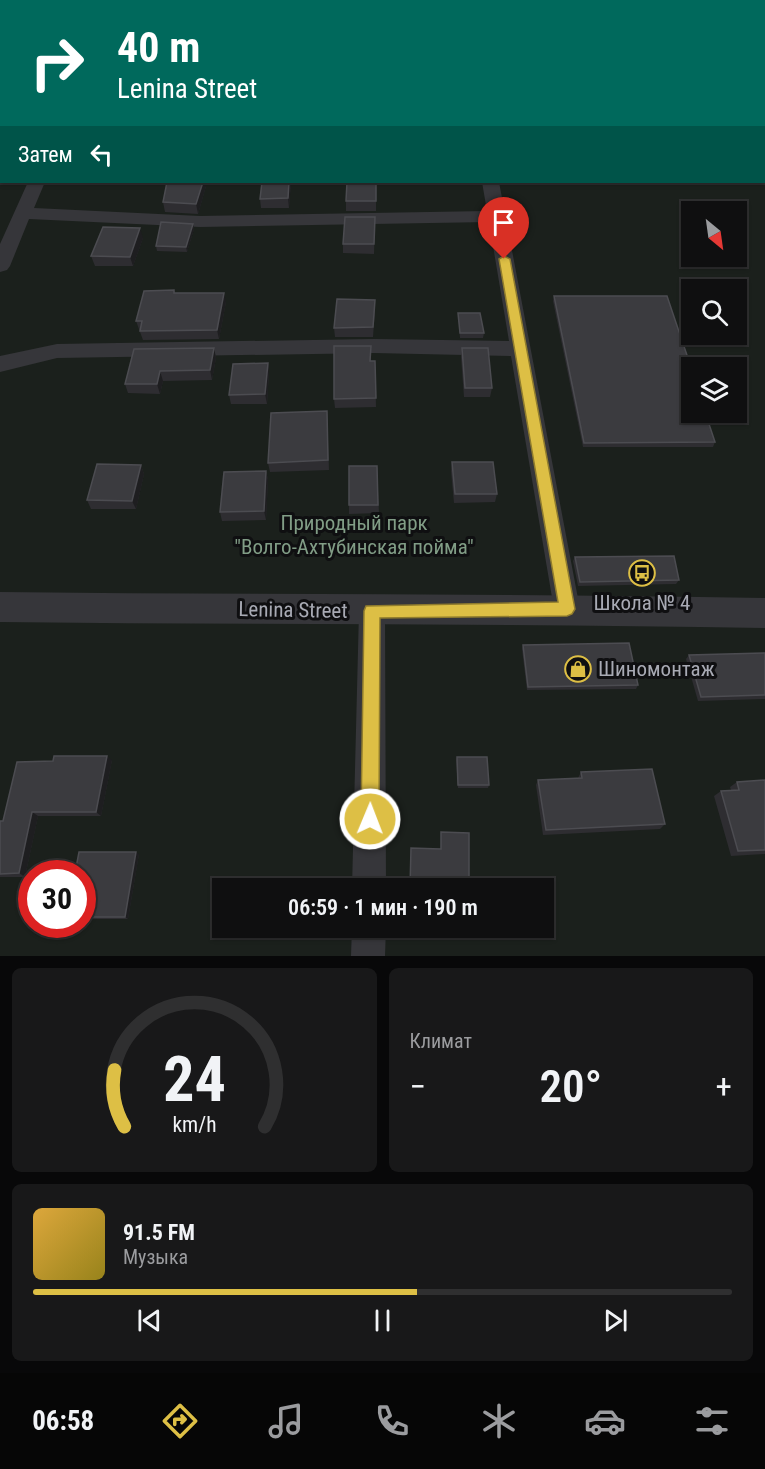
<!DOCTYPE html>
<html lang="ru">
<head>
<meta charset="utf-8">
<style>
  :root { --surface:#0f0f10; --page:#181819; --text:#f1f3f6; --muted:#9b9c9f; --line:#2f2f30; --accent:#ddbf45 }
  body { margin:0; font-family:"Roboto Condensed",sans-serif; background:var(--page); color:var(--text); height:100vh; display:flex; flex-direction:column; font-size:22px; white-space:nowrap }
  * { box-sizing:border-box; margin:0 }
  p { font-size:20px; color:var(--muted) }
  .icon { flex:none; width:33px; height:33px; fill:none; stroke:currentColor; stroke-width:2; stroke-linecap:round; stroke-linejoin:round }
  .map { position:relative; height:956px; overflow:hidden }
  .drawer { display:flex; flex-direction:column; gap:12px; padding:12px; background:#080809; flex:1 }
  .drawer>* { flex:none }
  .guide { position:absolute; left:0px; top:0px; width:765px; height:183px; box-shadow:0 2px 4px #0004,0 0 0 2px var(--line); background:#00695c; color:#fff; overflow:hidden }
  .needle { width:39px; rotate:151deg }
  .fabs { position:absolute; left:681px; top:201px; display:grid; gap:12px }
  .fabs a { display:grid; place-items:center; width:66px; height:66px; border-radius:0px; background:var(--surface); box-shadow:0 2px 4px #0004,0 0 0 2px var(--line); font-size:30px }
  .speed { position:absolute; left:18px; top:860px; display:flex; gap:12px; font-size:30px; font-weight:700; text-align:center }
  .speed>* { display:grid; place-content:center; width:78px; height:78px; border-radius:50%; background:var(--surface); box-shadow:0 2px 4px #0004,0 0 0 2px var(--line); line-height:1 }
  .speed .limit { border:9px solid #d22; background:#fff; color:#111 }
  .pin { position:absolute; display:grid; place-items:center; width:51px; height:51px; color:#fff; margin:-62px -26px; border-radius:50% 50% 50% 0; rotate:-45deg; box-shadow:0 0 6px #0007 }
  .pin .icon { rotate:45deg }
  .me { position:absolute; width:66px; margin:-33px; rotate:1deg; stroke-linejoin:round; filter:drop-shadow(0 0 4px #0008) }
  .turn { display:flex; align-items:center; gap:21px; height:126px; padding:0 18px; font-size:27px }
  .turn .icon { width:78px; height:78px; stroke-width:2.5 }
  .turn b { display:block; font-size:42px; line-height:51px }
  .then { display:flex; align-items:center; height:57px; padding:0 18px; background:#0003; gap:12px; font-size:22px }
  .big { font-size:45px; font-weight:600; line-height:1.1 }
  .drawer .widget { flex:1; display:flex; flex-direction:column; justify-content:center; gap:9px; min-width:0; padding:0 21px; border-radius:9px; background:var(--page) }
  .drawer .dial { align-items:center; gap:0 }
  .dial svg { height:156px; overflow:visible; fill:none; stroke:var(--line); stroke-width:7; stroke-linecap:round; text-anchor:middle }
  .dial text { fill:var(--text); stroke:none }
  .song { display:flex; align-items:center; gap:18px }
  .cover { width:72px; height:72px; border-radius:9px; background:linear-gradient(135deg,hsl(40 70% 55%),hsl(50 70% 35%)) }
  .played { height:6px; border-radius:3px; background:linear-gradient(90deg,var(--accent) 55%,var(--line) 55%) }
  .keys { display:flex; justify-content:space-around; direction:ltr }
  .heat { display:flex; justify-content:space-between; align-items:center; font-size:33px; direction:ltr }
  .drawer .tiles { flex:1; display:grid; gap:12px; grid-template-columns:1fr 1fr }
  .widget:last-child { grid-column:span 2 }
  .trip { position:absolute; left:212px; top:878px; width:342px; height:60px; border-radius:0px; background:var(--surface); box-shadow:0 2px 4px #0004,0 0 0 2px var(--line); font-weight:600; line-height:60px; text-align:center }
  .tabs { display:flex; height:96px; justify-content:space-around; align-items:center; background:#060606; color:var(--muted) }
  .tabs .icon { width:42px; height:42px }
  .tabs .current { color:var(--accent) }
  .tabs b { font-size:27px; color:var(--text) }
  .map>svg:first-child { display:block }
</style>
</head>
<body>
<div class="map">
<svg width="765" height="956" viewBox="0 0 765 956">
  <rect width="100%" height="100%" fill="#141416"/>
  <path fill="#1b201c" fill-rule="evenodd" d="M0,0H765V956H0ZM2,2H764V182H2ZM692,212H736V256H692ZM692,290H736V334H692ZM692,368H736V412H692ZM32,873H82V924H32ZM222,888H543V927H222Z"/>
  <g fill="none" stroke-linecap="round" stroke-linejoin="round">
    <path fill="#36363a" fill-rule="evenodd" d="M108,0H122L108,2Z
      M454,0H468V2H454Z
      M28,182H45L34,208L200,216L487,211L482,182H499L580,609L577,618L567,621L557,618L554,609L511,356L374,353L57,358L0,372V356L57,344L374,339L509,341L489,222L200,227L29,219L10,266L7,270L0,272V244Z
      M372,599L382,602L385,611L386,888H352L359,611L362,602Z
      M352,927H386L385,956H351Z"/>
    <path fill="#36363a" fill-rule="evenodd" d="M0,592C255,595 510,593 765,598V628C510,623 255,625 0,622Z"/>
  </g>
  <path fill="#2e2d31" d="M2,67V141H0V69Z
    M291,182L289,208H261L260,199Z
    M376,182V211H346V201Z
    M206,186L198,214L165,212L163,202Z
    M375,217L374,254L343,253V244Z
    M193,224L194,229L187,252L157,251L156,246Z
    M143,238L133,266H95L91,256Z
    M174,290L175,293L226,302L219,339L143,340L136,321Z
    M554,296L715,442L713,447H583L553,301Z
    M375,309L373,337H335L334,328Z
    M458,313L484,333L483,338H460Z
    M371,346V361H375L376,407L335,408L334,399Z
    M214,348L216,358L212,380L163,381L160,394L128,393L125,384Z
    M462,348L492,388L490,397H464L461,357Z
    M268,363L269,372L267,404H231L229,395Z
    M327,411L329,470L270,472L268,463Z
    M452,462L497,494L495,502L454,503L451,471Z
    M141,465L144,474L136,509H91L87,500Z
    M377,466L379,513L349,514V505Z
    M266,471L268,480L266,520L222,521L220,512Z
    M575,557L679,580L676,584L578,586L573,561Z
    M523,645L638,685L636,689L527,690L522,649Z
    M765,653V699L698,701L686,659L689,655Z
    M457,757L489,785L488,788H458L456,760Z
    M112,760L101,816H38L25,877H0V821H3Z
    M581,772L665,824L660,829L543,835L536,785L538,780L578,778Z
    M765,780V854L731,856L714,796L721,791L731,790L730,787L737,782Z
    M139,854L128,919H82V873Z"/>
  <path fill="#1e1e20" d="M2,37V52L0,55V40Z
    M203,182H205L206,186L198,214L196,204Z
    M289,182H291L289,208L288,198Z
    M193,224L194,229L187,252L186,247Z
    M140,228L143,238L133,266L130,257Z
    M224,293L226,302L219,339L217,330Z
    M214,348L216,358L212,380L210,370Z
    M268,363L269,372L267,404L265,394Z
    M160,371L163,381L160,394L157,384Z
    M141,465L144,474L136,509L132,501Z
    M266,471L268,480L266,520L264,511Z
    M107,756L112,760L101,816L96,812Z
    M32,812L38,816L25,877L19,873Z
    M136,852L139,854L128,919L125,917Z"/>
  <path fill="#3b3b3f" stroke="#4c4c51" stroke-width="1.5" d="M0,0H22L21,2H2V37L0,40V25L1,20L0,19Z
    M353,0H373V2H353Z
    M638,0H708L709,2H639Z
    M2,67V131H0V69Z
    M167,182H203L196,204L163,202Z
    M262,182H289L288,198L260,199Z
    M347,182H376V201H346Z
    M345,217H375L374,244H343Z
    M161,222L193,224L186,247L156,246Z
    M103,227L140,228L130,257L91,256Z
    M174,290V293H224L217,330L140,331L142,321H136L144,291Z
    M554,296H667L692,370V412H705L715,442L584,443Z
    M337,299L375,300L373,327L334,328Z
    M458,313H480L484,333H460Z
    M334,346H371L370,361H375L376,398L334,399Z
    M214,348L210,370L160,371L157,384H125L134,349Z
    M462,348H488L492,388H465Z
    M268,363L265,394L229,395L233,364Z
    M327,411L328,460L268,463L271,413Z
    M452,462H493L497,494H455Z
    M97,464L141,465L132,501L87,500Z
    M349,466H377L378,505H349Z
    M266,471L264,511L220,512L224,472Z
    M674,556L679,580L580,582L575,557Z
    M629,643L638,685L528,687L523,645Z
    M765,653V695L701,697L689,655Z
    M54,756H107L96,812H32L19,873L0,874V821H3L17,762L53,761Z
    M457,757H487L489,785H458Z
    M652,769L665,824L546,830L538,780L582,778L581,772Z
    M765,780V850L738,851L721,791L739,790L737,782Z
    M441,832L469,833V888H410L411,848L441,849Z
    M79,852H136L125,917H82V873H75Z"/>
  <path fill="#ddbf45" stroke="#907c2d" stroke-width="1.5" d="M504,256L510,259L575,609L572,614L567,616L380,618L379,819L376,825L370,828L363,825L361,819L364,611L366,606L558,602L499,259Z"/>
  <defs>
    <g id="bus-ring" transform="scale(1.35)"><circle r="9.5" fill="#0f0f11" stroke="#ddbf45" stroke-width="1.5"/><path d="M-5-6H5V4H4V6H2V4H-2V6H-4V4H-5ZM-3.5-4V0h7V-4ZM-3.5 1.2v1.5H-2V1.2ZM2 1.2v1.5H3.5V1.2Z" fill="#ddbf45"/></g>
    <g id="shop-ring" transform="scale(1.35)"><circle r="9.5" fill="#0f0f11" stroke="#ddbf45" stroke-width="1.5"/><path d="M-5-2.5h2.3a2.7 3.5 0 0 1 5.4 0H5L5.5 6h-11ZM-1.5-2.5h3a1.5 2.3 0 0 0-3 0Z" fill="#ddbf45"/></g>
  </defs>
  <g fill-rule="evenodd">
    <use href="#bus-ring" x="642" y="573"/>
    <use href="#shop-ring" x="578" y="669"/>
  </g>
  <g text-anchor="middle" stroke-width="6" stroke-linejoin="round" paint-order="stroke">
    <g font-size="21" fill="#819d86" stroke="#0f0f11">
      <text x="354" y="530">Природный парк<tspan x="354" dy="24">"Волго-Ахтубинская пойма"</tspan></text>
    </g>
    <g font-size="21" fill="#a8aab4" stroke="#0f0f11">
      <text x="642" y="610">Школа № 4</text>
      <text x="598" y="676" text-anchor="start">Шиномонтаж</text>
    </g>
    <g font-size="21" fill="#a8aab4" stroke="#0f0f11">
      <text transform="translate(293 610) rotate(1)" y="7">Lenina Street</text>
    </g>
  </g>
</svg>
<div class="fabs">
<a><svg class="needle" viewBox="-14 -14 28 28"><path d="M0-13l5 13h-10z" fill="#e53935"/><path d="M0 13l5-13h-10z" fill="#9b9c9f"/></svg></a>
<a><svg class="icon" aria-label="search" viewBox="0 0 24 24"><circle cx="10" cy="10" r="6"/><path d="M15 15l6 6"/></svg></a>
<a><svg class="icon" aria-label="layers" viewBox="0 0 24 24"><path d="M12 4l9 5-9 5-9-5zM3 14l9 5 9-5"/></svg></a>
</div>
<div class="speed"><div class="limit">30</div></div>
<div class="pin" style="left:504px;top:259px;background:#d93025"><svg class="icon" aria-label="arrive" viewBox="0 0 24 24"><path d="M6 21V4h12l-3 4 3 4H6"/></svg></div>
<svg class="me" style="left:370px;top:819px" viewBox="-20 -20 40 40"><circle r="17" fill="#ddbf45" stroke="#fff" stroke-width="3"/><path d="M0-11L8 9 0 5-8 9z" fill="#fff"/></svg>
<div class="trip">06:59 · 1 мин · 190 m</div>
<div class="guide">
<div class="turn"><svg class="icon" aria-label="right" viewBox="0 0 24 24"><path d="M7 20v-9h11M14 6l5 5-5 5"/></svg><div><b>40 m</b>Lenina Street</div></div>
<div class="then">Затем<svg class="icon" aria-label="left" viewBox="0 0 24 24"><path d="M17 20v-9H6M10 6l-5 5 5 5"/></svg></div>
</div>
</div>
<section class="drawer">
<div class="tiles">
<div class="widget dial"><svg viewBox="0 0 100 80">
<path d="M14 69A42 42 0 1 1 86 69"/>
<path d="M14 69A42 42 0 0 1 9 40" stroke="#ddbf45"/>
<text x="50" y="56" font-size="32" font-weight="700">24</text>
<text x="50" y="72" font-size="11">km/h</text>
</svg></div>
<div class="widget"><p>Климат</p>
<div class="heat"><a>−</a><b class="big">20°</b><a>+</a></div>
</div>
<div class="widget">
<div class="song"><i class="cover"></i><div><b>91.5 FM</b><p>Музыка</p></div></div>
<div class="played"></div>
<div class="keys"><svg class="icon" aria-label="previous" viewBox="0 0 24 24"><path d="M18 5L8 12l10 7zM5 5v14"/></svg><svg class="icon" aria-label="pause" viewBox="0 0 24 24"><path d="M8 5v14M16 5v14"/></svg><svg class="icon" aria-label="next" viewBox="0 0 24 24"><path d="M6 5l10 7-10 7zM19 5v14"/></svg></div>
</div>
</div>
</section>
<nav class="tabs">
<b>06:58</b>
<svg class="icon current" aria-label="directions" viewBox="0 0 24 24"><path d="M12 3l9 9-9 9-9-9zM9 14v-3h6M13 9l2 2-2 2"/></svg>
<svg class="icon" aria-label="music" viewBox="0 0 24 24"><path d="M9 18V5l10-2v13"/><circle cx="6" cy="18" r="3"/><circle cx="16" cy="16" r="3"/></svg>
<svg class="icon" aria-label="phone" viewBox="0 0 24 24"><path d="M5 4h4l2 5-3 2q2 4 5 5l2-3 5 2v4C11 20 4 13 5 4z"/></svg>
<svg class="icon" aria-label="climate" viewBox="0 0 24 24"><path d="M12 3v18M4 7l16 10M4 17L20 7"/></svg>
<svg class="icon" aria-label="car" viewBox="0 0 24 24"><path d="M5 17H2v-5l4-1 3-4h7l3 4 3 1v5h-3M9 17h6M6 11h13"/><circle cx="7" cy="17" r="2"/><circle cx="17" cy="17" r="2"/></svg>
<svg class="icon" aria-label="filters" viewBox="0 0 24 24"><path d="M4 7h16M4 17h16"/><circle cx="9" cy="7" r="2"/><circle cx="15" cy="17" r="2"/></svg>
</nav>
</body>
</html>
